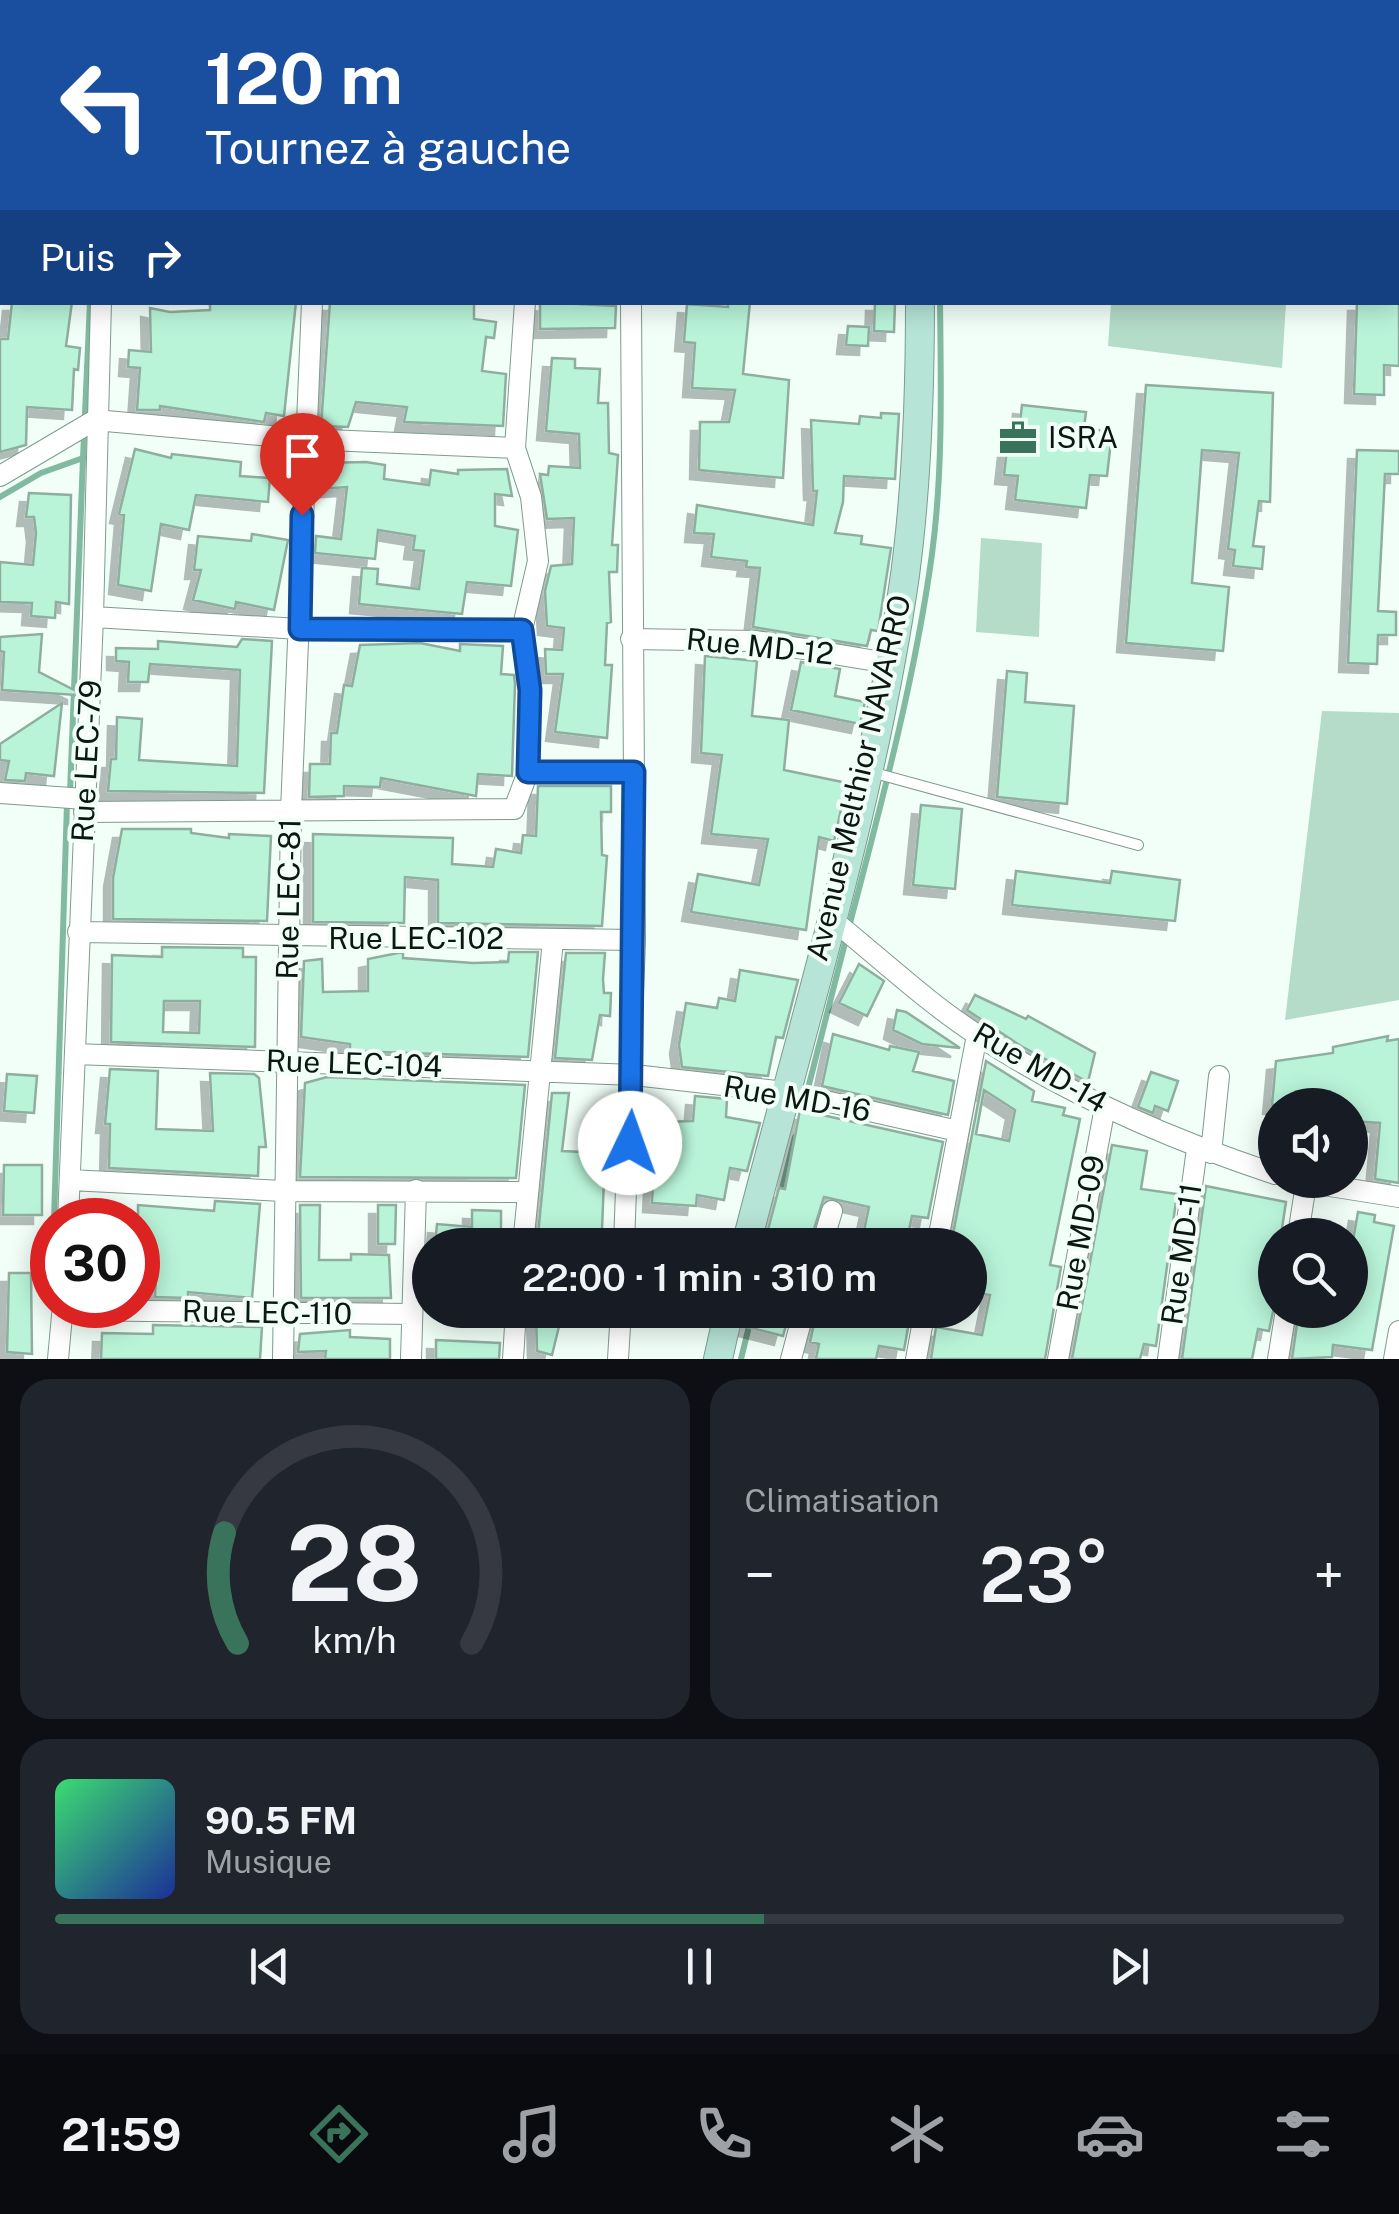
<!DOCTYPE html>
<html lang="fr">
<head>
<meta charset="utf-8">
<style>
  :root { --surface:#171b24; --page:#20242c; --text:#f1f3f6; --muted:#9ea1a6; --line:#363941; --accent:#3a735c }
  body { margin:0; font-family:"Public Sans",sans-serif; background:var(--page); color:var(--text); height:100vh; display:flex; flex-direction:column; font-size:38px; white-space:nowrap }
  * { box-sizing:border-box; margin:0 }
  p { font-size:32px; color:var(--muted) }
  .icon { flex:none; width:55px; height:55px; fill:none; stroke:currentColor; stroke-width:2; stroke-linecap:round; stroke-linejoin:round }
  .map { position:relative; height:1359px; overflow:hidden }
  .sheet { display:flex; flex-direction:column; gap:20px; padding:20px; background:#0d0f14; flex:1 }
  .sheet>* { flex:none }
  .hud { position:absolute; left:0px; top:0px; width:1400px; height:305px; box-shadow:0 5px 25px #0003; background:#1a4fa0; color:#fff; overflow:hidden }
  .fabs { position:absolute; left:1258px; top:1088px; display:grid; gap:20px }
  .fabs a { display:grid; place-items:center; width:110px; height:110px; border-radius:50%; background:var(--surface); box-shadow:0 5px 25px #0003; font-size:50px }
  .speed { position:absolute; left:30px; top:1198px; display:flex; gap:20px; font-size:50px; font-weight:700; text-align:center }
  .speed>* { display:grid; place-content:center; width:130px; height:130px; border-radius:50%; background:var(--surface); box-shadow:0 5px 25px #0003; line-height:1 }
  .speed .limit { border:15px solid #d22; background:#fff; color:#111 }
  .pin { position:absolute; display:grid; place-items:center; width:85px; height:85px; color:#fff; margin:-102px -42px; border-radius:50% 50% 50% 0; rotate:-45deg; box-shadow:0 0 10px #0007 }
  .pin .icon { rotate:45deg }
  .me { position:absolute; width:110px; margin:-55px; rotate:3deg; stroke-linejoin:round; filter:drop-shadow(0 0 8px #0008) }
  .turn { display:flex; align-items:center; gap:35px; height:210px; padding:0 40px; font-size:45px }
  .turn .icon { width:130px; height:130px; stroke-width:2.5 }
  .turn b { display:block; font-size:70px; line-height:85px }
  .then { display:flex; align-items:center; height:95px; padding:0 40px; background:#0003; gap:20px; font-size:38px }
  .big { font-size:75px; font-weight:600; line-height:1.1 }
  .sheet .card { flex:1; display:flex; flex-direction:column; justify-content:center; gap:15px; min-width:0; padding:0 35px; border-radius:30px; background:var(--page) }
  .sheet .dial { align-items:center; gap:0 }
  .dial svg { height:260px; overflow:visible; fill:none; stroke:var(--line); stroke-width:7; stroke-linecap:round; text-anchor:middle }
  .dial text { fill:var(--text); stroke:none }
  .song { display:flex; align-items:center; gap:30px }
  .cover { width:120px; height:120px; border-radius:15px; background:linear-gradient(135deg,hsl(140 70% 55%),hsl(230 70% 35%)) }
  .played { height:10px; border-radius:5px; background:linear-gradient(90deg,var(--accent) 55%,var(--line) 55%) }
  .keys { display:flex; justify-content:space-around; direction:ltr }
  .heat { display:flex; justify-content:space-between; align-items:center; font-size:55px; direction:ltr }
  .sheet .tiles { flex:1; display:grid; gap:20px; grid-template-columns:1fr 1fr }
  .card:last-child { grid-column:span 2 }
  .trip { position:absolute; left:412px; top:1228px; width:575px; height:100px; border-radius:50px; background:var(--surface); box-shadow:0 5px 25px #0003; font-weight:600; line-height:100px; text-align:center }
  .menu { display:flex; height:160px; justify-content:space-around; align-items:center; background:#090b0e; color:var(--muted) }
  .menu .icon { width:70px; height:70px }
  .menu .on { color:var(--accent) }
  .menu b { font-size:45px; color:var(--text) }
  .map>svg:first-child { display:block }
</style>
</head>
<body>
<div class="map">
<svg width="1399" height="1359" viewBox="0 0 1399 1359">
  <defs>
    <filter id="shadow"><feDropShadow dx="-9" dy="9" stdDeviation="0" flood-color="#0004"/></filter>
  </defs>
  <rect width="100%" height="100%" fill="#f2fff9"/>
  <path fill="#b5dbc9" d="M1111,303H1286L1282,368L1108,346Z
    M981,538L1042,543L1039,637L976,632Z
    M1322,711L1399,713V1000L1285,1020Z"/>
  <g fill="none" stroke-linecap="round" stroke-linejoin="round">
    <path stroke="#81baa0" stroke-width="6" d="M912,0L913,2
      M104,2V0
      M83,458L90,302
      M0,497L41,473L83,458L70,793
      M849,927C881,805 915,679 932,554C943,472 941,385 940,302
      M801,1116L846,939
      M781,1193L795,1137
      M54,1220L67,803
      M741,1359L753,1310"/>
  </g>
  <path fill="#b9f4d9" stroke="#90aea0" stroke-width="2.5" fill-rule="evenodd" filter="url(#shadow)" d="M12,302H72L66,346L80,348L78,370L74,369L72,410L27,407L26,445L0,452V339H8Z
    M210,302H296L284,416L266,413L264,422L160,406V410H137L140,368L128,367L129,350L151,352L150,308L170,312L210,310Z
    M330,302H474V319L496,322L494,338L486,337L482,371L506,374L503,426L404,422L407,407L356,402L348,427L321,426Z
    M540,302L616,306L615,328L540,329Z
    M728,302H750L743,374L789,380L783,478L699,470L700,422H729L735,390L692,388L695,343L684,342L687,304L728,307Z
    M875,302H895L894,332L874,331Z
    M1357,302H1399V366L1384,365V395L1354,394Z
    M848,326L869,327L868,346L846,345Z
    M552,358L575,359V368L600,369L598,403H608L609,453L618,455L612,545H618L617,572H609L611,622L607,623L605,665H612L607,738L555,732L563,674H546L545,649L562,650L564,628L547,626L545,591L551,566L572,564L574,518L547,519L540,474L548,475L549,466L580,468L579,434L546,431Z
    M1146,385L1273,393L1270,502L1259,501L1253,546L1264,547L1262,569L1233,566L1235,550L1228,549L1239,453L1202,450L1192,583L1229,587L1223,651L1126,643Z
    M1022,405L1086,412L1084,428L1112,432L1107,476L1090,475L1086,508L1015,500L1018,476L1004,475L1009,430L1019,431Z
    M881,413L899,414L895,479L844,476L843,502L835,533L862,536L861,544L891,548L878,631L871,630L867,646L753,627L760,568L746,567L747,561L711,557L714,534L694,533L697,505L813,525L817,491H813L811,420L859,424L860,416L881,418Z
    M135,449L171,458L172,454L241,462L240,476L270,478L268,502L196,495L189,530L161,524L151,591L118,585L124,515L119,514Z
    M1357,450L1399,451V474H1385L1378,611L1396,612V635H1378L1377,664L1348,663Z
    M366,462L385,465L384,479L429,485L431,470L458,474V470L507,469L512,496L495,494V526L518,530L511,586L467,582L462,614L359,604L362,568L378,569L377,584L419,589L424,551L413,550L415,536L378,530L375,559L315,553L316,536L341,539L347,487L319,489V463Z
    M29,493L71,495L69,604L56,602L55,618L31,616L32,603L0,602V562L33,565L36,533L34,517H26Z
    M252,534L288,540L274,610L236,602L235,609L193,600L201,570H194L198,536L251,541Z
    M42,634L39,672L76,691V695L2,690L4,652L0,651V637Z
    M242,639L272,641L264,793L108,791L111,759H116L117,717L142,719L139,760L237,766L240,670L150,664L148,682H128L129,662L116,661V648L158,649V641L237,647Z
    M420,643L460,651V644L503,646L501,674L514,675L515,684L512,776L478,774L476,796L381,778L380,787L344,786V796L309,797L310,764H330L331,733H337L344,685L352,686L360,645Z
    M705,656L757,661L752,716L789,720L784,770L847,783L834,841L819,837L806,930L691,912L698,874L759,885L768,839L711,834L722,755L701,753Z
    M801,662L840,669L835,696L865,702L860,724L791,710Z
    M1007,671L1027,673L1025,702L1074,706L1067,804L997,797Z
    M62,703L54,776L26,773L25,781L5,780L9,761L0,760V744Z
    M538,786H611V812H601L602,855L607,856L602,926L438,923V880L405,877L404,923L313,922V834L453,838L452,864L493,867L496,849L521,853L523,835L536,836Z
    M921,805L962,809L955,889L913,885Z
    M122,829H191V833L229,838V834L271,836L267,921L113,919V878Z
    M1016,871L1110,883L1112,871L1180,880L1175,921L1012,905Z
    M162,947L243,948V957H256L255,1047L111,1042L112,955L162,957ZM164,1001H200L199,1033L163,1032Z
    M403,952V958L473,963L508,962L509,952H538L528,1057L350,1051V1044L301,1037L304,961L322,959L323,992L368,991V959Z
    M566,953H605L603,979L604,993H611L610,1016L600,1015L592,1060L555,1058Z
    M859,964L884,981L867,1016L839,1003Z
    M740,970L798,980L783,1038L776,1037L768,1076L682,1067L679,1045L686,1003L717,1008L719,998L735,1001Z
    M975,995L1026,1019L1028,1016L1095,1053L1088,1082L1021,1046L967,1010Z
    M897,1010L906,1012L960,1048L922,1044L893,1030Z
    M833,1034L889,1050L890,1046L919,1052L913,1071L954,1081L948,1115L822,1086Z
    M1388,1036L1387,1041L1399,1039V1183L1375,1179L1380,1123L1350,1121V1105H1272L1276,1061L1333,1053V1047Z
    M986,1061L1034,1091L1032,1101L1065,1108L1063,1115L1080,1119L1050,1265L1061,1267L1045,1359H931L936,1327L982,1335L990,1295L970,1292V1245H951ZM984,1090L1015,1110L1009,1141L976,1134Z
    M110,1069L158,1071L156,1129L213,1131L210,1073L254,1074L259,1078L266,1147H259L258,1176L109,1168L110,1124H105Z
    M1151,1072L1178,1081L1168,1111L1155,1106L1153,1113L1138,1107Z
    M7,1074L37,1076L34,1113L4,1111Z
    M327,1077L525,1085L516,1178L300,1177L305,1083Z
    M552,1093H569L562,1151L605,1153L602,1230L596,1245H537Z
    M695,1096L727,1099L726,1117L760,1123L747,1171L730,1168L724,1200L697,1195L696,1206L652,1203L654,1163L663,1164L664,1122L693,1121Z
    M800,1110L943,1142L928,1218L912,1216L906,1245H861L869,1207L824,1197L809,1245H764L779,1188L785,1189Z
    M1112,1145L1147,1151L1141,1189L1177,1194L1156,1346L1144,1344L1140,1359H1072Z
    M4,1165H42V1215H3Z
    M1206,1186L1286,1202L1281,1235H1275V1302L1269,1331L1258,1329L1252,1359H1182Z
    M215,1201L260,1204L252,1298L188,1292V1298L155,1297L156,1276L138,1275V1205L214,1211Z
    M300,1205H320L319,1260H351V1254L389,1255L391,1298H301Z
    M378,1205H396L395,1244H378Z
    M472,1210L501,1211V1245H435L437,1224L472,1227Z
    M1358,1212L1375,1215L1374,1222L1394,1226L1372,1350L1333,1345L1332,1357L1292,1359L1299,1310H1350V1257Z
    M9,1273H31L32,1354L7,1352Z
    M536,1310H563L552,1355L537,1351Z
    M748,1310H790L783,1336L744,1326Z
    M817,1310L909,1322L904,1350L879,1346L876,1359H816L819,1344L810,1342Z
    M153,1325L262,1327L260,1359H101L102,1333L153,1334Z
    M350,1330V1337L390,1339V1359H325L326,1351L298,1352L300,1334Z
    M436,1340L500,1343L499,1359H436Z"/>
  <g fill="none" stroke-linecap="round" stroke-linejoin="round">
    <g stroke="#7e9b8e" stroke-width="12">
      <path id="lane" d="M871,772L1138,845"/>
    </g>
    <g stroke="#7e9b8e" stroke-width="22">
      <path id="street" d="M115,2V0
        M321,2L322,0
        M632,2V0
        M0,65L2,66
        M0,476L95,420L304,439L515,448
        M93,617L300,629L522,630
        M631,639L756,641L888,663
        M528,772H634
        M0,793L85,799
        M84,812L514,809L528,772L530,691L522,630L538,561L531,497L515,448L525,302
        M829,917C878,956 926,1002 979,1036C1070,1096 1172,1140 1275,1174
        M78,932L635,940
        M75,1054L634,1075L785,1092L958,1131
        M1211,1153L1219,1076
        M70,1180L283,1191L528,1192
        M1292,1180L1399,1197
        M68,1220L93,617L101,302
        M1298,1235L1306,1184
        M523,1245L553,940
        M624,1245L635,940L631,302
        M822,1245L832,1211
        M937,1245L977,1035
        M63,1310L412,1314
        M58,1359L63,1305
        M283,1359L291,811L312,302
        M411,1359L416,1190
        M513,1359L516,1310
        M618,1359L621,1310
        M791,1359L804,1310
        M916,1359L925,1310
        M1058,1359L1105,1107
        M1168,1359L1197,1149
        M1278,1359L1286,1310
        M1394,1359L1399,1331"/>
    </g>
    <g stroke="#7e9b8e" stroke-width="30">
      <path id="secondary" d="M890,0V2
        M746,1245C802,1026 873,798 905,575C917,485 920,393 920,302
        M718,1359L729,1310"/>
    </g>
    <use href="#lane" stroke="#fff" stroke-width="10"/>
    <use href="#street" stroke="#fff" stroke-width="20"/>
    <use href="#secondary" stroke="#b6e4d7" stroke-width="28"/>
  </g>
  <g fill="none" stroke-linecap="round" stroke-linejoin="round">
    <g stroke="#114b97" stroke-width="25">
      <path id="route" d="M302,515L300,629L522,630L530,690L528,772H634L630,1143"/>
    </g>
    <use href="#route" stroke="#1a73e8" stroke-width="18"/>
  </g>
  <defs>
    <g id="office-bare" transform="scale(3)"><path d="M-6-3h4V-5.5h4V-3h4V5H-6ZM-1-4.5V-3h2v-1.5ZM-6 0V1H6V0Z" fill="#3a735c" stroke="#f2fff9" stroke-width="2.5" paint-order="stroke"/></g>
  </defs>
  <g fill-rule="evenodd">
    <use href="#office-bare" x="1018" y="438"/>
  </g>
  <g text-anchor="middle" stroke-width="8" stroke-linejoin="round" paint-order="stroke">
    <g font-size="30" fill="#0c1712" stroke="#f2fff9" text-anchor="start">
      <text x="1048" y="448">ISRA</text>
    </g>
    <g font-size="30" fill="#0c1712" stroke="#f2fff9">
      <text transform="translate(760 647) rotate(6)" y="10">Rue MD-12</text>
      <text transform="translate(87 761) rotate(-87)" y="10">Rue LEC-79</text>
      <text transform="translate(859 778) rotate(-77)" y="10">Avenue Melthior NAVARRO</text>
      <text transform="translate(289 899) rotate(-89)" y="10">Rue LEC-81</text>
      <text x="416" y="949">Rue LEC-102</text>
      <text transform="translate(354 1064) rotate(2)" y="10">Rue LEC-104</text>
      <text transform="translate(1040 1068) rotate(30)" y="10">Rue MD-14</text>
      <text transform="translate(797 1099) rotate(10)" y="10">Rue MD-16</text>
      <text transform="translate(1081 1233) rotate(-80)" y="10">Rue MD-09</text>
      <text transform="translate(1182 1254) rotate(-82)" y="10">Rue MD-11</text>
      <text transform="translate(267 1313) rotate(1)" y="10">Rue LEC-110</text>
    </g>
  </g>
</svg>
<div class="fabs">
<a><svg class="icon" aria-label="sound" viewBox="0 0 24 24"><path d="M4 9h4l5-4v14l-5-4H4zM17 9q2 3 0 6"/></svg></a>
<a><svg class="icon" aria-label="search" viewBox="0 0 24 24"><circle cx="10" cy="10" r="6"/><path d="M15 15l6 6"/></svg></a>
</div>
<div class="speed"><div class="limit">30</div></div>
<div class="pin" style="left:302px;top:515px;background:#d93025"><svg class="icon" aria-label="arrive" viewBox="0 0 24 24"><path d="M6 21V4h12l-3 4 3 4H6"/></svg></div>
<svg class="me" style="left:630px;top:1143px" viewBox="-20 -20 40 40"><circle r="19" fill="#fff"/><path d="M0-13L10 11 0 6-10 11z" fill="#1a73e8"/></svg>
<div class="trip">22:00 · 1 min · 310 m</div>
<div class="hud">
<div class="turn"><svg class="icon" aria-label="left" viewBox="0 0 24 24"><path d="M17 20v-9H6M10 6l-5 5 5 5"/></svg><div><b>120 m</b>Tournez à gauche</div></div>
<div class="then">Puis<svg class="icon" aria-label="right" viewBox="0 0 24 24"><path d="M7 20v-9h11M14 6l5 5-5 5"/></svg></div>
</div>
</div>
<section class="sheet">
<div class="tiles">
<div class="card dial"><svg viewBox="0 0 100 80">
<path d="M14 69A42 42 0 1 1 86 69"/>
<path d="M14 69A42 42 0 0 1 10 35" stroke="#3a735c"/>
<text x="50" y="56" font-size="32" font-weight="700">28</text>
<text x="50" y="72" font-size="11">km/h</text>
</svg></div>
<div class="card"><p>Climatisation</p>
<div class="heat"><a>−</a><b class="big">23°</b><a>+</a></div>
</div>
<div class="card">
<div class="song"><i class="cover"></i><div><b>90.5 FM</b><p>Musique</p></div></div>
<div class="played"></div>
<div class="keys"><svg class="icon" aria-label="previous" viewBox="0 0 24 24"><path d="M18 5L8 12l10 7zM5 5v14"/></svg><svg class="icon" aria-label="pause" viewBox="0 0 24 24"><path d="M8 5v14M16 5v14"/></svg><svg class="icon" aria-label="next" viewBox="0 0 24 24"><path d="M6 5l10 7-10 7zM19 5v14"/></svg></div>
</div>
</div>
</section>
<nav class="menu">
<b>21:59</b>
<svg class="icon on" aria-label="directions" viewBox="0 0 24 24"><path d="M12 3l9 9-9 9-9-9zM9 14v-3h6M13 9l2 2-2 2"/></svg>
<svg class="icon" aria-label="music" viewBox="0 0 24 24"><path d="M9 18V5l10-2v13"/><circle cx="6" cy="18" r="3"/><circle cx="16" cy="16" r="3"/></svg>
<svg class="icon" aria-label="phone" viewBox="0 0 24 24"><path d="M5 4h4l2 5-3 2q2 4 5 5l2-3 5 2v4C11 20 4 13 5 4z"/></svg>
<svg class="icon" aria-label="climate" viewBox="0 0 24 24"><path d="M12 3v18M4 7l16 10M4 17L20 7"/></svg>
<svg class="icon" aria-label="car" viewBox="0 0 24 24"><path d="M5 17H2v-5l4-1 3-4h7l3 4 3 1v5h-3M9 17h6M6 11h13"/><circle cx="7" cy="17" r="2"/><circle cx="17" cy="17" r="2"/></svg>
<svg class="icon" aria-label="filters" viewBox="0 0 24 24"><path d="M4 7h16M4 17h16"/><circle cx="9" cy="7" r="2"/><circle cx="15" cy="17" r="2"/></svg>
</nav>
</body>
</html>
